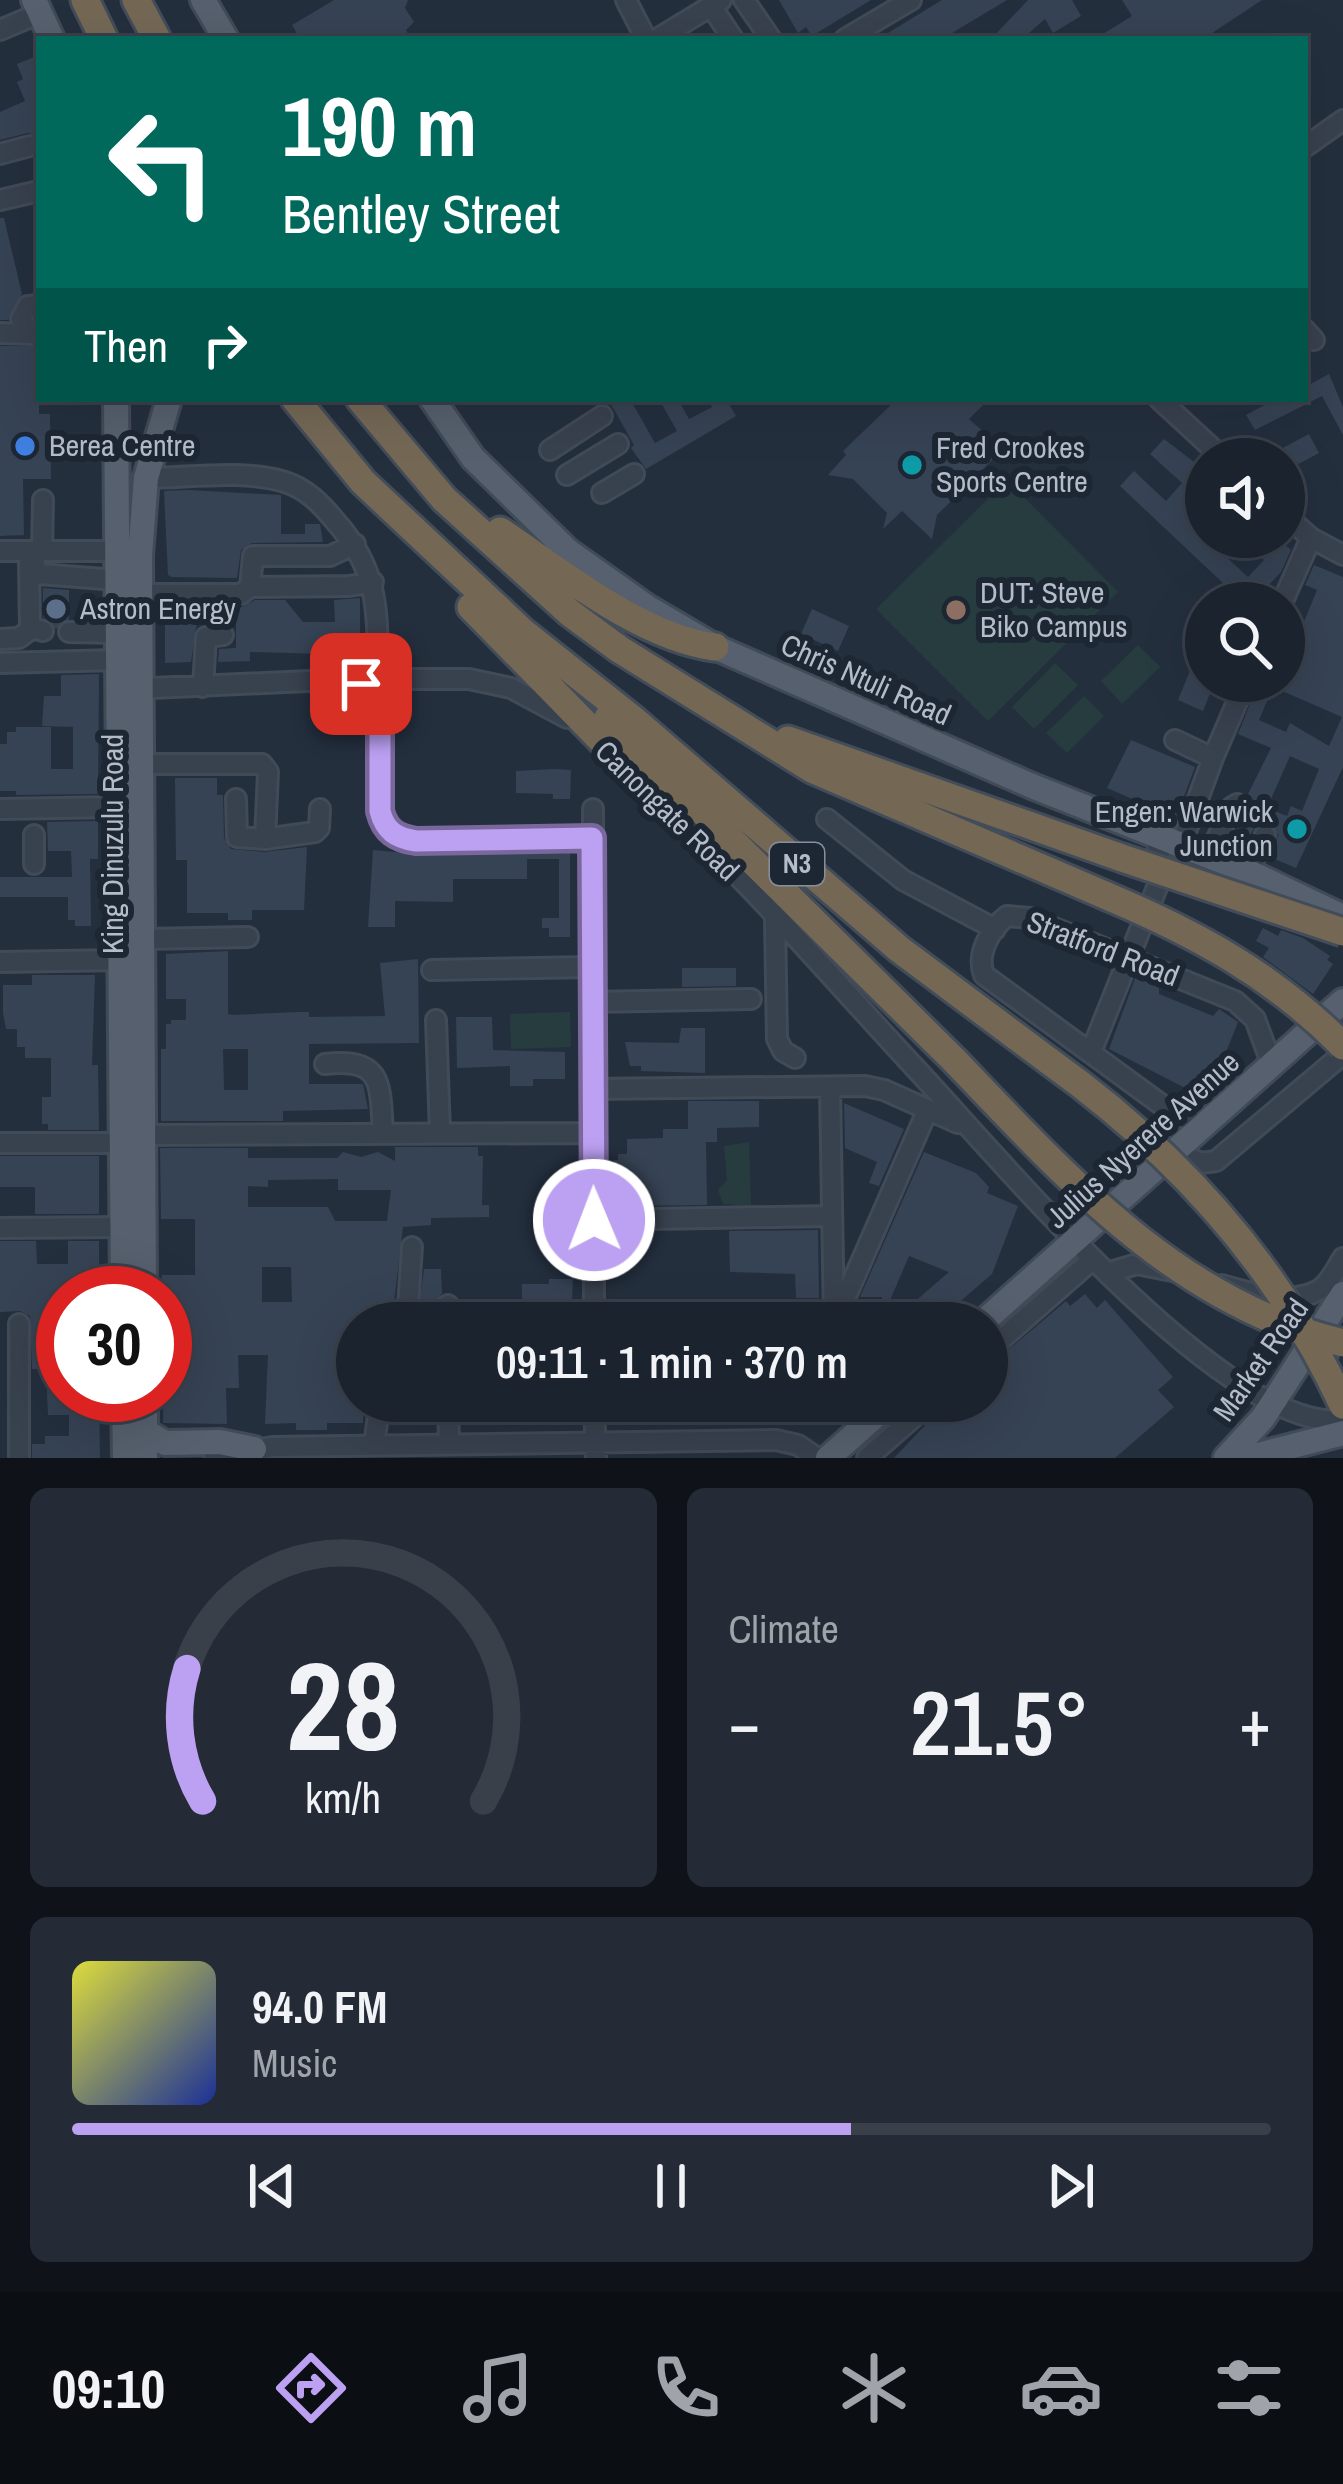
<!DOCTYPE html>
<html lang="en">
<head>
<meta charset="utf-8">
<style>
  :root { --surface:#1b232e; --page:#242b36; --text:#f1f3f6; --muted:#a0a4aa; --line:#39404a; --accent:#bca0f2 }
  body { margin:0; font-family:"Archivo Narrow",sans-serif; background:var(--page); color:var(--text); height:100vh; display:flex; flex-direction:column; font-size:45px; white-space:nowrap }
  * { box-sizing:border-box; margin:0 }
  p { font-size:39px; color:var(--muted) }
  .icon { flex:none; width:66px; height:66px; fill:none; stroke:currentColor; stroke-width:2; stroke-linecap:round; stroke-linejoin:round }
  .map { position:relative; height:1458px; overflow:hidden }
  .panel { display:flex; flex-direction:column; gap:30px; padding:30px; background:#0f1319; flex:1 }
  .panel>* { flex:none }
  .hud { position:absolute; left:36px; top:36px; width:1272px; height:366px; border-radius:0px; box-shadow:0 12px 48px #0002,0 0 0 3px var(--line); background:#00695c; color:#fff; overflow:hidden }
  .buttons { position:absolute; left:1185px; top:438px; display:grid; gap:24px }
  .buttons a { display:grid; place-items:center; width:120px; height:120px; border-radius:50%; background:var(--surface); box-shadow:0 12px 48px #0002,0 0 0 3px var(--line); font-size:60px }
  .speed { position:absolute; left:36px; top:1266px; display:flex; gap:24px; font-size:60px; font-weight:700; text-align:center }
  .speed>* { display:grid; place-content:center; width:156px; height:156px; border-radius:50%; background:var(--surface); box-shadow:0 12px 48px #0002,0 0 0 3px var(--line); line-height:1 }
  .speed .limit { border:18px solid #d22; background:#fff; color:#111 }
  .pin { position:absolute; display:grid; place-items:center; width:102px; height:102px; color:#fff; margin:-51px; border-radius:24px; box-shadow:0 6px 18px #0006 }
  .me { position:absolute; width:132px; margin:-66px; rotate:359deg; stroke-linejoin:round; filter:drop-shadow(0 0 9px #0008) }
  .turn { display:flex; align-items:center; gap:42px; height:252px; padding:0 48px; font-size:54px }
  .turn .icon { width:156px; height:156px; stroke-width:2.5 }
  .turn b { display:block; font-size:84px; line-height:102px }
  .then { display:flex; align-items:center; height:114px; padding:0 48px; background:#0003; gap:24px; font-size:45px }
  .big { font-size:90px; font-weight:600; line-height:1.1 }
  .panel .tile { flex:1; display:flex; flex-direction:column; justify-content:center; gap:18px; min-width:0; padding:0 42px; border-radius:18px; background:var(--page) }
  .panel .dial { align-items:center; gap:0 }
  .dial svg { height:312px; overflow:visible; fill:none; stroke:var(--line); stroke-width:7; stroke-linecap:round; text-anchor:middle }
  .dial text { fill:var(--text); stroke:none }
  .song { display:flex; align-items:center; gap:36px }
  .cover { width:144px; height:144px; border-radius:18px; background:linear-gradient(135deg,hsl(60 70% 55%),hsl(230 70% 35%)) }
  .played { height:12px; border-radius:6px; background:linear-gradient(90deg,var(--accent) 65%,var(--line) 65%) }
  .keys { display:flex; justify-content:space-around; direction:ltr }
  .heat { display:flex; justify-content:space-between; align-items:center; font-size:66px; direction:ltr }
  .panel .tiles { flex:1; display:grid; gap:30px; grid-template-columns:1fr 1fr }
  .tile:last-child { grid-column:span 2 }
  .trip { position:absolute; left:336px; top:1302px; width:672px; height:120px; border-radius:60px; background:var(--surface); box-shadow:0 12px 48px #0002,0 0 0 3px var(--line); font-weight:600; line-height:120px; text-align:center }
  .menu { display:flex; height:192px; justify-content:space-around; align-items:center; background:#0b0e12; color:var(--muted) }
  .menu .icon { width:84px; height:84px }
  .menu .selected { color:var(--accent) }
  .menu b { font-size:54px; color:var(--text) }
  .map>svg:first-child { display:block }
</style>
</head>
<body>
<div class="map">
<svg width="1343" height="1458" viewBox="0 0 1343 1458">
  <rect width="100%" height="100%" fill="#242f3e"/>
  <path fill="#263c3f" d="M1007,480L1118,592L988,721L876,609Z
    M1138,645L1160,667L1122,704L1101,681Z
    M1055,663L1078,685L1034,729L1012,707Z
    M1084,696L1104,716L1067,753L1046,733Z
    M570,1012L571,1047L511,1049L510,1014Z
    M749,1142L751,1206L723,1204L718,1190L727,1180L724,1146Z"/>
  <path fill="#364354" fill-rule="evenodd" d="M334,0H408L405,8L414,22L406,30L411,39H300L292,25Z
    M779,0H871L812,36L806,27L798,33Z
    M942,0H1007L942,39H878Z
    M1028,0H1072L1081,16L1053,33L1045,19L1022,39H991Z
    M1122,0H1262L1203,39H1095L1132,16Z
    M39,55V136L28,133L0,140V112L25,101L17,82L23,79L17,64Z
    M0,218H4L22,294L8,320H0Z
    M0,346H39V414H50L51,479H23L24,535L0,536Z
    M1329,374L1343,407V435L1322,396L1255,430L1246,415L1275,399H1305V387Z
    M608,399H630L655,443L677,431L659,399H678L689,419L712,407L708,399H726L736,416L646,469L631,448L634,445Z
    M897,399H989L969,419L993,440L989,444L999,453L937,515L932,539L902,511L883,529L887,513L853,479L828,475L846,455L843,451Z
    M1309,434L1319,453L1289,469L1279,450Z
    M1164,439L1206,471V506L1200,501L1185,518L1205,537H1238L1223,554L1248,577L1264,560L1240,537H1276L1291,550L1281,572L1252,603H1217L1225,585L1120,486L1134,471L1166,501L1182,483L1150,454Z
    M188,490L281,495V534H305V524H320L323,542L252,543L241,550L237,578L172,577L168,575L164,491Z
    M1314,565L1343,577V767L1296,868L1270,857L1278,835L1271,823L1256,825L1245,844L1232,839L1241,820L1249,819L1255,812V801L1248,794L1271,748L1238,734L1259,681H1284V622L1301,629L1317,590L1305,585ZM1273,687L1342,717L1329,746L1290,723L1286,732L1259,720ZM1290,756L1319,769L1302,811L1291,806L1287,816L1267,808Z
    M43,588L69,590V619L56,629L43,617Z
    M360,598V655L250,652V661L218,662L219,649L236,648V619H229V608L242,607L255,600H285L303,622H335L334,600Z
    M165,608H223L198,615L191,662L165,663Z
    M812,609L849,626L838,651L801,634Z
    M1206,631V681L1214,684L1203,711L1178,700Z
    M99,674L98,794L16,795V791H0V744H7V732H16V727H51V769H73V727L42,726L44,696H61V675Z
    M1131,740L1195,767L1176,818L1107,788Z
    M554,769L571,770L570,799H553V794L516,793V771Z
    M175,778H217V795H223L224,838L231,849L264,852L307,847L304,910H252V920H228V913H187V860H176Z
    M98,821V859H90L91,926H75V920H68V897H0V877H72L71,851H48L47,822Z
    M373,850L415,854L570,853V937H549V928H542V918H559V859H527V879H453V902L395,901V927H368Z
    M1263,928L1278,936L1281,930L1303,938L1330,956L1327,960L1333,964L1313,994L1263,957L1269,948L1256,941Z
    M228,951V1014L233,1015L298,1012H309V1017L385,1016L380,963L418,959L419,1043L309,1044V1084H363L368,1109L283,1111V1121H161V1049H166V1024H171V1020H186V999H166V954ZM223,1049H248V1090H224Z
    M682,968H736V986L682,987Z
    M32,975H95L92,1065H98L99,1130H48V1124H42V1097H51V1058H25V1047H17V1029H6L3,1013V985H32Z
    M1136,976L1159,985V994L1213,1016L1219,1009L1238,1022L1215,1080L1197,1094L1109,1049Z
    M456,1017H492L493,1050L565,1052V1079H533V1086H510V1066L457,1068Z
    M681,1028H705V1073L641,1071V1066H630L625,1042L679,1043Z
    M688,1101H759V1127L717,1128V1142H706L707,1205L617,1206L614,1160H618V1154H627V1139L663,1138V1129H688Z
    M844,1103L904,1129L879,1186L869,1183L877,1162L845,1148Z
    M395,1147H478V1156H483L482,1205H489V1217L431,1218V1225L403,1227L393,1311L364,1310V1323H357V1401H364L363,1423H327V1430H296V1423L265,1424L268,1355H238L239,1388H226L227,1424L163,1423L165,1293H162V1275H195V1219H161L160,1148H248V1158H337L343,1152L361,1157L378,1152L395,1161ZM338,1179V1190H391L387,1221H335L328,1207H248V1186L268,1187V1180ZM262,1267H291L292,1302H262Z
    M924,1152L976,1173L989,1187L987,1193L1018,1206L992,1274L935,1323H890L949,1272L909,1256L882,1319V1297H860Z
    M0,1156H99V1214H35V1187H0Z
    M818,1230L819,1298H796L795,1274L730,1272L729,1231Z
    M0,1241H36L37,1264H68V1241H99V1293H63V1395H99L100,1458H32V1444H45V1436H69V1415H48L46,1369H32L30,1316L20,1311L0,1312Z
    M424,1269H441L442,1293L435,1304L434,1323H417Z
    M549,1279H573L571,1323H522V1284H549Z
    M1085,1294L1097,1308L1105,1300L1173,1377L1158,1390L1174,1407L1115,1458H894L948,1401H987V1368L1066,1301L1070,1306Z
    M461,1401H555L574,1408V1420L571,1423L462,1422Z
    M614,1401H821V1421L614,1422Z"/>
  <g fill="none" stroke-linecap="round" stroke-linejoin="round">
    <path stroke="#3a4453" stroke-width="18" stroke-dasharray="18 9" stroke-linecap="butt" d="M1243,807L1269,819L1265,835"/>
    <g stroke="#414a57" stroke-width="24">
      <path id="minor" d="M626,0L646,39
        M744,0L771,39
        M711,6L733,39
        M0,30L40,13
        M657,39L721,0
        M845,39L911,0
        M1305,147L1343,120
        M0,154L30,146
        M0,200L39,191
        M39,305L28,306L21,319L26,329L39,331
        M1305,330L1314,340
        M0,333L34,334
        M1159,399L1224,459
        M550,450L602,416
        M567,475L618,444
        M146,478C189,478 243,469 285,482C307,489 322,505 336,522C381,573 377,614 378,679
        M602,493L634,474
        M1284,514L1311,538L1343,555
        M0,551H117
        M35,551V571L39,574L117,580
        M42,551L43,500
        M29,563L30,627L43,631
        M250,587L349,586L373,582
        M141,594H241L250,587L253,556H330L355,544
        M1282,603L1311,538
        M69,632L118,633
        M0,639L19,638L31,629
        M0,663L118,660
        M400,678L379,698L380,811L391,832L415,841L592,839
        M203,687L206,637L223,635
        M130,689L352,679H469L511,688L567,718
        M1175,740L1213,758L1181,845
        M1213,758L1246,681
        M142,764H262L268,772L265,839L315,832L319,828L320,809
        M647,787C743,874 829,975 917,1070C995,1153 1227,1434 1343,1420
        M236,799L237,837L265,839
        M0,809L119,807
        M593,809L594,1323
        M827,819L903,880L995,929
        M1209,855L1232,807L1237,804L1243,807
        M34,864V835
        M1249,872L1265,835
        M775,919L777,1039L783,1051L795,1058
        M143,939L248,937
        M0,962L120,960
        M432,970L591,967
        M591,1002L751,999
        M436,1020L440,1133
        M1091,1052L1158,885L1161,865L1156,836
        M325,1064C384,1057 380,1085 383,1134
        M830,1087L834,1323
        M592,1089L865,1086L884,1090L958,1123
        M1202,1126L1166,1108L984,975C976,954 990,929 1007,916L1030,918L1235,1001L1255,1019L1272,1065
        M144,1135L592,1133
        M0,1143H121
        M1174,1151L1201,1163L1216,1161L1343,1054
        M594,1220L830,1216
        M0,1228L122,1227
        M1107,1273L1137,1264L1172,1271
        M1222,1285C1250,1293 1291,1306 1319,1290C1330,1283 1336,1269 1343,1258
        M448,1305V1323
        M836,1319L928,1109
        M403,1323L408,1307L412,1247
        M19,1324V1458
        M987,1352L1093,1259
        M448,1401L449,1442
        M594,1401L596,1458
        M839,1401L862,1427
        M374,1445L380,1401
        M214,1458L272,1447L776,1440L798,1445L817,1458
        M867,1458L932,1401"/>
    </g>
    <g stroke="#414a57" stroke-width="30">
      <path id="major" d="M34,0L52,39
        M203,0L226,39
        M116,399L123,1293
        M432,399L473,458L568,551L647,607L715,647L1032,786L1249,872L1343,917
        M144,1293L140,555L146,478L169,399
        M982,1323L1343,1001
        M124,1395L125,1458
        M145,1395V1458
        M145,1431L165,1443L220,1442L254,1449
        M828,1458L892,1401
        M1226,1458L1263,1418L1343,1294
        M1246,1458L1343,1433"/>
    </g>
    <g stroke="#434c59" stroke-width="33">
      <path id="highway" d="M85,0L104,39
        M136,0L157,39
        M295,399L363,482L523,632L634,720L899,949L1049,1061
        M360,399L444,499L570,613L619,649L812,769L1107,896
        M500,531C561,572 642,638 715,647
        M471,607L653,793
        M608,718L955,1061
        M788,740L1122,858"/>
    </g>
    <use href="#minor" stroke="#38414e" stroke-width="18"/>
    <use href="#major" stroke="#56606e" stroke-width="24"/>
    <use href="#highway" stroke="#746855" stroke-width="27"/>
    <g stroke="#434c59" stroke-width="33" stroke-linecap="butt">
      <path id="highway-bridge" d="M1122,858L1343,932
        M1107,896C1197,934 1274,976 1343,1046
        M955,1061C1068,1179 1178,1303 1343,1343
        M1049,1061C1175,1151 1277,1263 1343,1405"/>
    </g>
    <use href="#highway-bridge" stroke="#746855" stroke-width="27"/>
  </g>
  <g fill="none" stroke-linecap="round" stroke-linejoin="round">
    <g stroke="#7a689d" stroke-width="30">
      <path id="route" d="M361,684L380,698V811C385,831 396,838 416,841L592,838L594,1220"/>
    </g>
    <use href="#route" stroke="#bca0f2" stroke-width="21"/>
  </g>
  <circle fill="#3f7fe0" stroke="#1d2633" stroke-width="4.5" cx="25" cy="446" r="12"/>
  <g fill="#0f9aa8" stroke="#1d2633" stroke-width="4.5">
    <circle cx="912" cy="465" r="12"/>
    <circle cx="1297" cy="829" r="12"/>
  </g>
  <circle fill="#5c6f8a" stroke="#1d2633" stroke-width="4.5" cx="56" cy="609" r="12"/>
  <circle fill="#8d6e63" stroke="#1d2633" stroke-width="4.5" cx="956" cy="610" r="12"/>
  <g text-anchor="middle" stroke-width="12" stroke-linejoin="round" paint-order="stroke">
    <rect fill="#1d2633" stroke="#878f9c" stroke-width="3" x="770" y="843" width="54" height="42" rx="9"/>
    <g font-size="27" font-weight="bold" fill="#b4bcc9">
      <text x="797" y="873">N3</text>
    </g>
    <g font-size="30" fill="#b4bcc9" stroke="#1d2633" text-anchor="start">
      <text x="49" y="456">Berea Centre</text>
      <text x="936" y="458">Fred Crookes<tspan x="936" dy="34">Sports Centre</tspan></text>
      <text x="980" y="603">DUT: Steve<tspan x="980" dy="34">Biko Campus</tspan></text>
      <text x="80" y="619">Astron Energy</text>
      <text x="1273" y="822" text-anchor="end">Engen: Warwick<tspan x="1273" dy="34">Junction</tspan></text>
    </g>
    <g font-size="30" fill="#b4bcc9" stroke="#1d2633">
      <text transform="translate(866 680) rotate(24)" y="10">Chris Ntuli Road</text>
      <text transform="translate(667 811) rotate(44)" y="10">Canongate Road</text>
      <text transform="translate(113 844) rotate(-90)" y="10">King Dinuzulu Road</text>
      <text transform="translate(1103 949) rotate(21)" y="10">Stratford Road</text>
      <text transform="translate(1143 1140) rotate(-42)" y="10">Julius Nyerere Avenue</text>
      <text transform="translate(1261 1360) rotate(-55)" y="10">Market Road</text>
    </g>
  </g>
</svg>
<div class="buttons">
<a><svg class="icon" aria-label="sound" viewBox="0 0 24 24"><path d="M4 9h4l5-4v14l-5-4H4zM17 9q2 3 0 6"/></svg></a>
<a><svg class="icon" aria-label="search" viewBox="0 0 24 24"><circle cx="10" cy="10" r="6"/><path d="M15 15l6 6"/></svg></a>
</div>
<div class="speed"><div class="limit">30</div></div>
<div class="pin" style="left:361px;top:684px;background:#d93025"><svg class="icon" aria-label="arrive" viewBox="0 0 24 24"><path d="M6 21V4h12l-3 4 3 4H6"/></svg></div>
<svg class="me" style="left:594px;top:1220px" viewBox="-20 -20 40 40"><circle r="17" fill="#bca0f2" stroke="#fff" stroke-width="3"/><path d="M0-11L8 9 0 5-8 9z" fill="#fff"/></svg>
<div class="trip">09:11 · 1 min · 370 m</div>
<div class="hud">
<div class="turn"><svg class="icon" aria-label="left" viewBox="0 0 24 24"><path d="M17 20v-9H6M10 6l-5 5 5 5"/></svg><div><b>190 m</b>Bentley Street</div></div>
<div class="then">Then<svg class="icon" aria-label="right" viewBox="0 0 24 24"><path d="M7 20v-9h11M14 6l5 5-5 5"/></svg></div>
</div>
</div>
<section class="panel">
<div class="tiles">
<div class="tile dial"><svg viewBox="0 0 100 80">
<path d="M14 69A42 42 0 1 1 86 69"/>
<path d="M14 69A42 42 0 0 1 10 35" stroke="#bca0f2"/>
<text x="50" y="56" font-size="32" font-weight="700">28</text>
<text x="50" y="72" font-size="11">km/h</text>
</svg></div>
<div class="tile"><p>Climate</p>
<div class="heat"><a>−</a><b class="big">21.5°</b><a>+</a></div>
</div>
<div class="tile">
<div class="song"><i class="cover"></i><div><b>94.0 FM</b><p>Music</p></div></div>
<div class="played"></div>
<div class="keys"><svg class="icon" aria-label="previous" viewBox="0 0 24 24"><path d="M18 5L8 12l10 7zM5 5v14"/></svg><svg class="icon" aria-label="pause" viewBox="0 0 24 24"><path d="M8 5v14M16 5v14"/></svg><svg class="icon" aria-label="next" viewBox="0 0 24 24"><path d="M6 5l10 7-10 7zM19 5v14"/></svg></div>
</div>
</div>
</section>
<nav class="menu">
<b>09:10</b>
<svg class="icon selected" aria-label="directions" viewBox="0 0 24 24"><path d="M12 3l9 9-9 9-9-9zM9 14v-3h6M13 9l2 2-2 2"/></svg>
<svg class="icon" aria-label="music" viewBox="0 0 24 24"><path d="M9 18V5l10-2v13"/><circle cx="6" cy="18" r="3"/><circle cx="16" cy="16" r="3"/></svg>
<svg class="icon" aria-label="phone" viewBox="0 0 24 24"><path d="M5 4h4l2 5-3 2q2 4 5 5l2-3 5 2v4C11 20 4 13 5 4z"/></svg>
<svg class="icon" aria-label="climate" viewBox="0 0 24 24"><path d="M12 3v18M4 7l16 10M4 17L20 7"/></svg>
<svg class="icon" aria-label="car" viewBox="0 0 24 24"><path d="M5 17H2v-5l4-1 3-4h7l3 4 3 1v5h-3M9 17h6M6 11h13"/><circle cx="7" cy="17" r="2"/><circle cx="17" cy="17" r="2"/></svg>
<svg class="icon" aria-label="filters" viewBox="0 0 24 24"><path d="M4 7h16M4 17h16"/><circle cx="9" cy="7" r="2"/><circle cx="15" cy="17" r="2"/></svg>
</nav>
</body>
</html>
